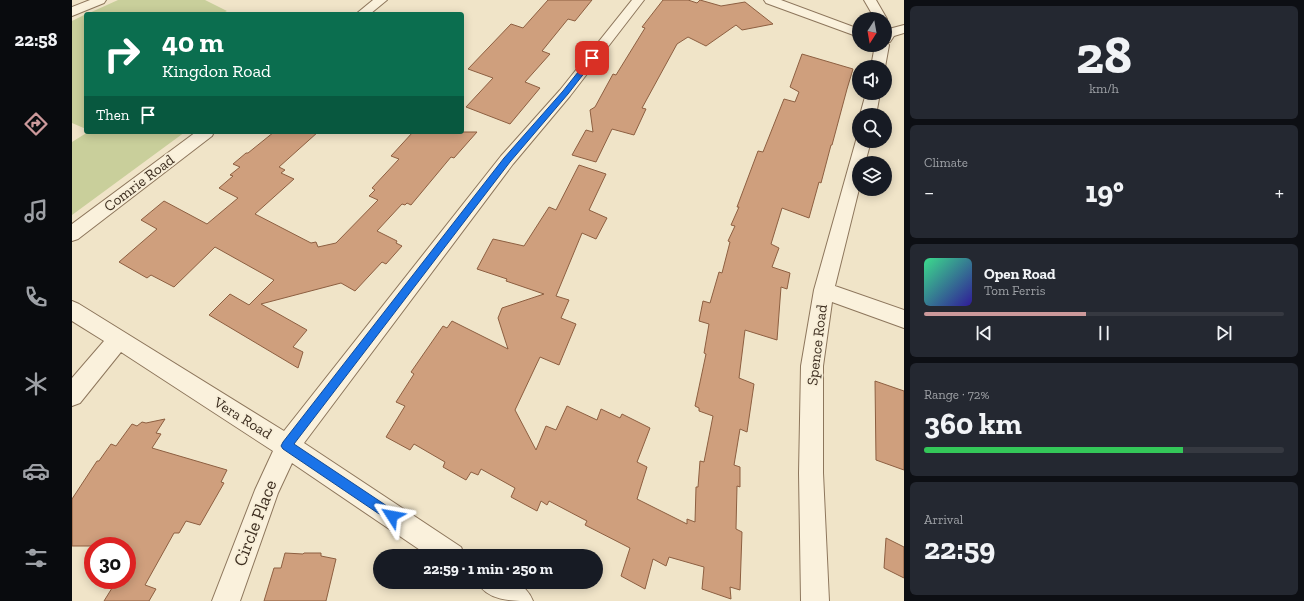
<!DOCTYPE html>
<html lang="en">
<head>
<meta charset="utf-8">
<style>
  :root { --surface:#171b24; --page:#242831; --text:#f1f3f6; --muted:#9ea1a6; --line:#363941; --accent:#cc999b }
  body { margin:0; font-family:"Zilla Slab",serif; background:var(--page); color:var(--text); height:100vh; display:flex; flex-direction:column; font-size:15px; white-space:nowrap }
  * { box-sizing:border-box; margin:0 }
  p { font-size:13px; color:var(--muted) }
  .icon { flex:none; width:22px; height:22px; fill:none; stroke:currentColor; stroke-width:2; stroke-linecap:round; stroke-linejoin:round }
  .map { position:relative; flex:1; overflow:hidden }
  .drawer { display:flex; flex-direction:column; gap:6px; padding:6px; background:#0d0f14; width:400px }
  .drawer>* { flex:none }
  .guide { position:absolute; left:12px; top:12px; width:380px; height:122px; border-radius:4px; box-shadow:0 2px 10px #0003; background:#0b6e4f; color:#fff; overflow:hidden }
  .needle { width:26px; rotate:191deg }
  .tools { position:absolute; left:780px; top:12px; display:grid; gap:8px }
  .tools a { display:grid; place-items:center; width:40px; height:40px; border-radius:50%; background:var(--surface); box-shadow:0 2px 10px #0003; font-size:20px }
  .speed { position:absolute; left:12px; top:537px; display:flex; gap:8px; font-size:20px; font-weight:700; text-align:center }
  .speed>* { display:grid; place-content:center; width:52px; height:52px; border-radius:50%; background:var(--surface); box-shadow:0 2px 10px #0003; line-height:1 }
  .speed .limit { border:6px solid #d22; background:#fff; color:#111 }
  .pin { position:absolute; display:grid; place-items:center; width:34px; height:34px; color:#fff; margin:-17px; border-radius:8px; box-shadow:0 2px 6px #0006 }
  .me { position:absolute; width:44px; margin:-22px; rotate:304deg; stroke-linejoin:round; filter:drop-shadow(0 0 3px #0008) }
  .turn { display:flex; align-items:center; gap:14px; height:84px; padding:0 12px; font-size:18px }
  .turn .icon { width:52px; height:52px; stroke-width:2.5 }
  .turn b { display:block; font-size:28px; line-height:34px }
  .then { display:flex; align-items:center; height:38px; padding:0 12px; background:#0003; gap:8px; font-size:15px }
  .big { font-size:30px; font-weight:700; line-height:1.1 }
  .drawer .card { flex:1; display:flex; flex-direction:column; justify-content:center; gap:6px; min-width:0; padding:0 14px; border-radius:6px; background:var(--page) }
  .drawer .dial { align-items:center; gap:0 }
  .dial b { font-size:52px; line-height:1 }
  .song { display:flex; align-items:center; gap:12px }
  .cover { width:48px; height:48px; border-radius:6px; background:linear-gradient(135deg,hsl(150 70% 55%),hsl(250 70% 35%)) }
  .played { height:4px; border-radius:2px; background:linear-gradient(90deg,var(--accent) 45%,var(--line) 45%) }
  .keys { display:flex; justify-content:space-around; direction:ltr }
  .heat { display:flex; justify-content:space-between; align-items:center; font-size:22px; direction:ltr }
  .charge { height:6px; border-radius:3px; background:linear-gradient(90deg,#34c759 72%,var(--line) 0) }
  .trip { position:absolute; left:301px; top:549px; width:230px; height:40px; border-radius:20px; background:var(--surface); box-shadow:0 2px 10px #0003; font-weight:700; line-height:40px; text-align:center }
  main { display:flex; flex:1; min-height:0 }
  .dock { display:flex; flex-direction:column; width:72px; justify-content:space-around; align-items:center; background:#090b0e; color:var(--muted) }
  .dock .icon { width:28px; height:28px }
  .dock .on { color:var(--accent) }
  .dock b { font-size:18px; color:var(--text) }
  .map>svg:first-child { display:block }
</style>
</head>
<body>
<main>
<nav class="dock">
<b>22:58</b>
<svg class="icon on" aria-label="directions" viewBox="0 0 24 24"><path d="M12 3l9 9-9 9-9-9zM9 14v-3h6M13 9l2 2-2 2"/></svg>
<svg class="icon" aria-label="music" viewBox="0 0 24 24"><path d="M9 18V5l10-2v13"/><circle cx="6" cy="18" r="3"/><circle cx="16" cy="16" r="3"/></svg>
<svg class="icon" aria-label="phone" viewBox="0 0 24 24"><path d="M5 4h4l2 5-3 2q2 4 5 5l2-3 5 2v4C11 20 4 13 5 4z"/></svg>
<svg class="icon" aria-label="climate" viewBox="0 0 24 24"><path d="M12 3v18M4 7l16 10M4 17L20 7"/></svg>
<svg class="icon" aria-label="car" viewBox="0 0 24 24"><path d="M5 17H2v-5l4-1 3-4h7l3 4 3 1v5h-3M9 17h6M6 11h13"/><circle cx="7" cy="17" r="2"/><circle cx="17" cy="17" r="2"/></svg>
<svg class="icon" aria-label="filters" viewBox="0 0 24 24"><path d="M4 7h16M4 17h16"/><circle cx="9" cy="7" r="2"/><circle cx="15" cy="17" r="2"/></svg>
</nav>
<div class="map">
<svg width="832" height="601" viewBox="0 0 832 601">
  <rect width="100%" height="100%" fill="#f0e4c8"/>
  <path fill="#c9cf9b" d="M46,0H133L155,11L149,14H15Z
    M14,14V129L0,123V21Z
    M16,132H113L0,215V142Z"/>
  <path fill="#cf9f7d" stroke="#8d5f41" d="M476,0H520L503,21L496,19L470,51L478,54L453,82L468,88L438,124L394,107L421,78L396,69L439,24L451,28Z
    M591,0H616L625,3L628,0L649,6L673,2L701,24L670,30L664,25L634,46L616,37L605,44L570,108L574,109L562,135L540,129L524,162L500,155L514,130L521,132L518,110L523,107L541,74L544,75L573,28L570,27Z
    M730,54L781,69L775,89L760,145H759L749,183L747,182L737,218L710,208L699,244L707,248L700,267L718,273L715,289L709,287L705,340L673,330L667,378L682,384L675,432L668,429L662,465L668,467V487L665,486L664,529L670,532L668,590L658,587L659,599L630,589L632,567L597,557L594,566L581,559L573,589L549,576L558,548L513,525L515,521L477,501L475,505L469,501L465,511L439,497L443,488L409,469L406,475L399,472L394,480L371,467L373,462L342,444L338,450L314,437L333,406L324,402L342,374L339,372L371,326L375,328L380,321L436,349L426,318L430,308L472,294L434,281L435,279L405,269L421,239L452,246L477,207L484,210L507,165L534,174L517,210L535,218L524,239L510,233L484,296L497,300L489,318L504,324L487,365L468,357L443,410L464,450L474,426L484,430L495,406L525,420L529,409L548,418L550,414L578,428L565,462L575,467L565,499L615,524V519L623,522L624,487H626L628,461L632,462L641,416L627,411V408L623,406L634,354L632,353L637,324L627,321L631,301L638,303L647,272L650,273L658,242L656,241L663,226L659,225L667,207H665L686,151L691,152L712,99L723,102L727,92L718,87Z
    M202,132H246L207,167L213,170L209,173L222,179L183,214L239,243L244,242L246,247L264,243L306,200L297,196L303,190L300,188L327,159L319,156L341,132H405L382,158L379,157L339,205L335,203L333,205L330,204L305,231L325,241L324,243L330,246L314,264L310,262L283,291L269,283L189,304L235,330L221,347L231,352L226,368L137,315L158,294L177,305L202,280L143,247L102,287L79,275L75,278L47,262L85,229L69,220L92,201L135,224L166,198L147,188L161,176L158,175L168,167L161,164L174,153H176Z
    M803,381L832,391V470L804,460Z
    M93,419L84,433L89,434L80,448L155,470L149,482L152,483L128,525L114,521L107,533H102L73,585L84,589L77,601H32L45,580H55V546H0V499L25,461H27L39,444L44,446L60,424L65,426L70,422L74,423Z
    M814,538L832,547V578L812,568Z
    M213,553L231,554L232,553H249V556L264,559L254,601H192L202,568H209Z"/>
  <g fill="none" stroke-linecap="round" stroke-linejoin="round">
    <g stroke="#8d765c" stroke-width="2">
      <path id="minor" d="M18,0H34L32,3L0,16V7Z
        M301,0H315L298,14H284Z
        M560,0H572L498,96L441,164L232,443L389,547L393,556H357L220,463L206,493L168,601H140L183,490L201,451L49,352L8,403L0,406V378L32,341L0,321V301L7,304L212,431L429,156L488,90Z
        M692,0H709L787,29V37L694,3Z
        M792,0H804L815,19L813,22V19H803Z
        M832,25V33L822,36L818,42H815L817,45L813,67H799L803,45H813V30Z
        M794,93H808L804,115H788Z
        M124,132H142L140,136L6,239L0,241V224Z
        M785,137H787V141H799L793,163H787V189L763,286L832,310V328L760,302L751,366V473L757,601H729L727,473L729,366L742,290Z
        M405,582C428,582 451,576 461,601C438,601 416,601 405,582Z"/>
    </g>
    <use href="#minor" fill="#faf1dc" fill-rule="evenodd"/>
  </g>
  <path fill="#1a73e8" stroke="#114b97" d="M518,57L524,58L496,94L438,162L222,444L324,512L326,516L324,520L320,522L316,520L211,449L209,446L211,442L432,158L491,91Z"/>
  <g text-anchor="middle" stroke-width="3.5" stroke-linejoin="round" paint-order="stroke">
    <g font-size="15" fill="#3d2e20" stroke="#f7eed8">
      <text transform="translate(67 183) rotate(-37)" y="5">Comrie Road</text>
      <text transform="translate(745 345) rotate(-83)" y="5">Spence Road</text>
      <text transform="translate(171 418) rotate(32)" y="5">Vera Road</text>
    </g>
    <g font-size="18" fill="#3d2e20" stroke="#f7eed8">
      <text transform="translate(183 523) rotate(-69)" y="6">Circle Place</text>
    </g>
  </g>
</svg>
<div class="tools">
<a><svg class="needle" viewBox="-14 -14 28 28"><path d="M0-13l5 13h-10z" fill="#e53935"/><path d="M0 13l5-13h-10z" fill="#9ea1a6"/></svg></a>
<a><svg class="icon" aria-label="sound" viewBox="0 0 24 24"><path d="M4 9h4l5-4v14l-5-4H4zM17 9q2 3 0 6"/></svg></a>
<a><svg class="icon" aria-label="search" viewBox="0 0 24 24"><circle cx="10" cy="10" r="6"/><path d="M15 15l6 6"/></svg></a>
<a><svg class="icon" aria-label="layers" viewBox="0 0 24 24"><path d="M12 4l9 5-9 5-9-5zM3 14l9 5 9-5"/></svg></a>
</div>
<div class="speed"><div class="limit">30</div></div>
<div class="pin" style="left:520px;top:58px;background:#d93025"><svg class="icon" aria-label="arrive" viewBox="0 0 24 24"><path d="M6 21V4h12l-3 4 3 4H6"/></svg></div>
<svg class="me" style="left:320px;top:516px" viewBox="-20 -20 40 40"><path d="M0-17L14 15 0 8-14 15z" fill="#1a73e8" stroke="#fff" stroke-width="4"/></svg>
<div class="trip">22:59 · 1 min · 250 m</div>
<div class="guide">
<div class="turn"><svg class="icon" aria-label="right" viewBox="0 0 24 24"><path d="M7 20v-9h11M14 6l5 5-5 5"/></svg><div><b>40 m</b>Kingdon Road</div></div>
<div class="then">Then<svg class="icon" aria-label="arrive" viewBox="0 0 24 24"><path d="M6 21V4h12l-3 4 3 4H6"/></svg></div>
</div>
</div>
<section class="drawer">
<div class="card dial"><b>28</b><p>km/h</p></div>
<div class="card"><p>Climate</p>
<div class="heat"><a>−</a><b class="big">19°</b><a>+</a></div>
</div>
<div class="card">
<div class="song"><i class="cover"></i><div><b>Open Road</b><p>Tom Ferris</p></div></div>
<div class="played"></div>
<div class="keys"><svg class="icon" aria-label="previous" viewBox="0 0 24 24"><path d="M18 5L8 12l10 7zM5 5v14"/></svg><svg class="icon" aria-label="pause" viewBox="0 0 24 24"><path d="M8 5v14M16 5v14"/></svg><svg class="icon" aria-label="next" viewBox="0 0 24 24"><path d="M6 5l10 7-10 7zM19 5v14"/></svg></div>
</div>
<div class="card"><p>Range · 72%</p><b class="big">360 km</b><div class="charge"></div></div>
<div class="card"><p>Arrival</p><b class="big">22:59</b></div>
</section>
</main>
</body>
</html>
